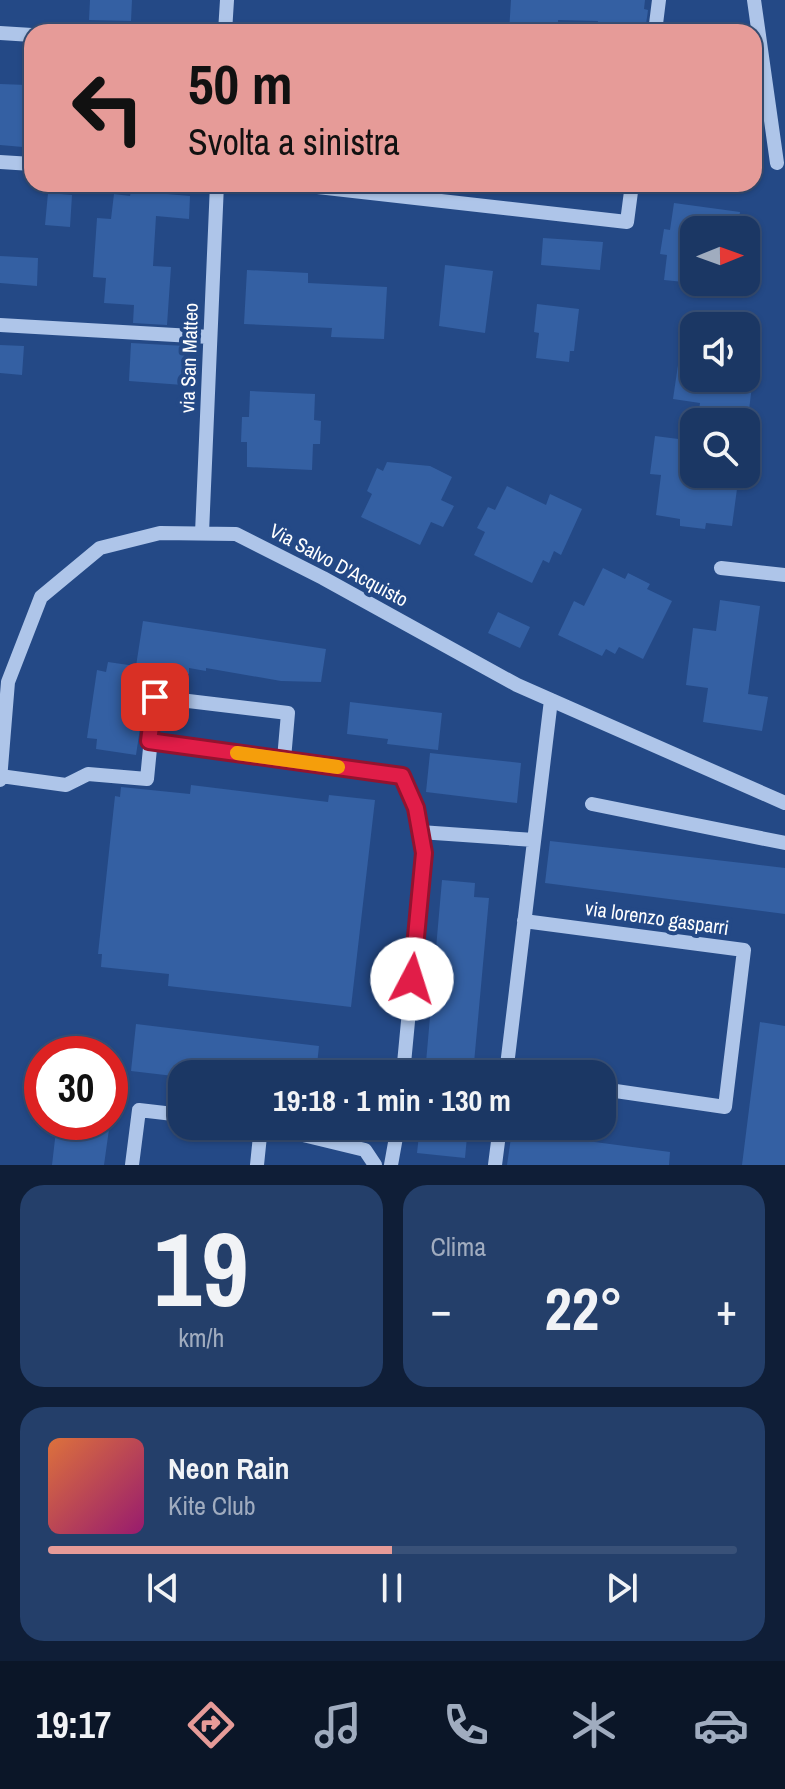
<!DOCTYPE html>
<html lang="it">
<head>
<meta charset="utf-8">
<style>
  :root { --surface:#1b3764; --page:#243f6a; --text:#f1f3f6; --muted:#a0acbf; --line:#395178; --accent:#e69b98 }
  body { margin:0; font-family:"Archivo Narrow",sans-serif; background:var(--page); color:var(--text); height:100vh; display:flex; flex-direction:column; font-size:30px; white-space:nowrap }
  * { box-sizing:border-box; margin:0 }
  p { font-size:26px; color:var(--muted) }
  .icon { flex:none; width:44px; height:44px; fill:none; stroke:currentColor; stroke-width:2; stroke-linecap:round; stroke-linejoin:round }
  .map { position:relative; height:1165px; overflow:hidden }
  .details { display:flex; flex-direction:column; gap:20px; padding:20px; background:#0f1e37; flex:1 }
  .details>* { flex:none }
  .guide { position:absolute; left:24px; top:24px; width:738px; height:168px; border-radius:24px; box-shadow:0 2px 6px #0004,0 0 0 2px var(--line); background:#e69b98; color:#111; overflow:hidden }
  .needle { width:52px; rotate:89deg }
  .fabs { position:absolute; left:680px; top:216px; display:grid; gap:16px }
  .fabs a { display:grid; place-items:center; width:80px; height:80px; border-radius:16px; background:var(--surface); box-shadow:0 2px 6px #0004,0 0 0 2px var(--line); font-size:40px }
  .speed { position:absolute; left:24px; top:1036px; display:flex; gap:16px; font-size:40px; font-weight:700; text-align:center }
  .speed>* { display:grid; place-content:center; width:104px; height:104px; border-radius:50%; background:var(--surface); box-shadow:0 2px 6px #0004,0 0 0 2px var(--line); line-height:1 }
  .speed .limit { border:12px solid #d22; background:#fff; color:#111 }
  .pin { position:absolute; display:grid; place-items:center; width:68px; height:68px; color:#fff; margin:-34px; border-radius:16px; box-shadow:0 4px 12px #0006 }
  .me { position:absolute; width:88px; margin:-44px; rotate:5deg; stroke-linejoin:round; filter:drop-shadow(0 0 6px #0008) }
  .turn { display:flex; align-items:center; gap:28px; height:168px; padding:0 32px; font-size:36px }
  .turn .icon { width:104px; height:104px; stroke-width:2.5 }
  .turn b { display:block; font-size:56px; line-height:68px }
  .big { font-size:60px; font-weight:700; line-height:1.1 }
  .details .widget { flex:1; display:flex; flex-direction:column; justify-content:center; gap:12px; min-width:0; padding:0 28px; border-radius:24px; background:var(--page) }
  .details .dial { align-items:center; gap:0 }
  .dial b { font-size:104px; line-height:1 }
  .song { display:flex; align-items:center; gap:24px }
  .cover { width:96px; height:96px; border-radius:12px; background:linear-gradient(135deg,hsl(20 70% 55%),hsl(320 70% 35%)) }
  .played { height:8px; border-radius:4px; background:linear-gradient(90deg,var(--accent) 50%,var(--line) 50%) }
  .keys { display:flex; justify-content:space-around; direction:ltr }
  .heat { display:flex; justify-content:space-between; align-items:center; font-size:44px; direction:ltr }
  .details .tiles { flex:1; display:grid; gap:20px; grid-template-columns:1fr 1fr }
  .widget:last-child { grid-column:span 2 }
  .trip { position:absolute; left:168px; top:1060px; width:448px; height:80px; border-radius:24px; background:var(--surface); box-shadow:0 2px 6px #0004,0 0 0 2px var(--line); font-weight:700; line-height:80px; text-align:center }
  .dock { display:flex; height:128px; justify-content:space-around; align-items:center; background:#0b1628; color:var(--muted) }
  .dock .icon { width:56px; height:56px }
  .dock .selected { color:var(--accent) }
  .dock b { font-size:36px; color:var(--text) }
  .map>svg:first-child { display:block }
</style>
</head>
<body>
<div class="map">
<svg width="785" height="1165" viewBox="0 0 785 1165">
  <rect width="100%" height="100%" fill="#244986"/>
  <path fill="#3460a3" d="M90,0H132L131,21L89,20Z
    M511,0H645L644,9L648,10L645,32H596L598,21L558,20V32H509Z
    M0,84L27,85L23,147L0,145Z
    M131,191L190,196L189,219L156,216L153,266L171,267L167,325L133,323L134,305L104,303L106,278L93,277L97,218L111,219L114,194L130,196Z
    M48,193L72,195L70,227L45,225Z
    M674,203L740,212L737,230H694V283L664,280L667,255L660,254L664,229L670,230Z
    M543,238L603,242L600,270L541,265Z
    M0,256L38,258L37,286L0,283Z
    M445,265L493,271L485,333L439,326Z
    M247,270L308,273V283L387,287L384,339L331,337L332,328L244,324Z
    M537,304L579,309L574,351H570L569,362L536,358L539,333L534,332Z
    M682,338L694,339V378H753L749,410L721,406L720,413L699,410L700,403L673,399Z
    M131,343L185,346L183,385L129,381Z
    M0,345L24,346L22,375L0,373Z
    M250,391L315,394L314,420L321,421L320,444H313L312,470L247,467V442H241L242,417H249Z
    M655,436L694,441V474H739L732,526L706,523L705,529L680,526V519L656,515L661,475L650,474Z
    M387,462L430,466L452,477L441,500L454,506L443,527L431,522L420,545L361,517L372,494L367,491L377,468L383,471Z
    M507,486L546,505L550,494L582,509L561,555L554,551L549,563L543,560L532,583L474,555L485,532L477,528L488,507L495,510Z
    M603,568L625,579L628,573L650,584L647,589L672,601L643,659L619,647L615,654L606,649L602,656L558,635L574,601L584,606Z
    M720,600L760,606L748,694L768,697L762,731L703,722L708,688L686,685L693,628L716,631Z
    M498,612L530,627L520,648L488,633Z
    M143,621L326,649L321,682L281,681L206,668V671L189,668V674L136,666Z
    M108,662L149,668L136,755L96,749L97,739L87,738L97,670L106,672Z
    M350,702L442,713L438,750L387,744L388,739L347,734Z
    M430,753L521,763L517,803L426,792Z
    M191,785L328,802L329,795L375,800L351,1007L168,986L169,974L101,967L102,954H98L115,796L120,797L121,787L190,794Z
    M550,841L785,868V914L545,883Z
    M442,880L475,883L474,897L489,898L473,1074H425Z
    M760,1022L785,1026V1165H742Z
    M136,1024L319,1046L316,1074H182V1077L131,1071Z
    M57,1122H110L104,1165H52Z
    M420,1126H468L465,1158L417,1153Z
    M512,1131L670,1152L669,1165H507Z"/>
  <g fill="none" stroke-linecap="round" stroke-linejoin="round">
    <path stroke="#aec5e9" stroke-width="14" d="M754,0L777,163
      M225,32L227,0
      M655,32L659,0
      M0,33L32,35
      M0,162L32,164
      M291,184L627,222L632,184
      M0,325L210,337
      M202,533L217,184
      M721,568L785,575
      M149,741L402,776L416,808L424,853L403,1074
      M0,776L66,785L88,774L147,779L155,697L288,713L284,759
      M0,780L8,682L41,597L100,548L160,533L236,534L323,578L517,685L785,803
      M592,804L785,843
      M420,832L534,840
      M524,921L744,950L725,1107L602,1089
      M506,1074L551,700
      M266,1126L365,1150L375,1165
      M132,1165L139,1110L182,1115
      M257,1165L261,1126
      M391,1165L398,1126
      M495,1165L500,1126"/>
  </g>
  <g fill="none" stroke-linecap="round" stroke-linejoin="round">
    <g stroke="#92132f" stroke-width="20">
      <path id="route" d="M155,697L149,741L402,776L416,808L424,853L412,979"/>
    </g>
    <use href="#route" stroke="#e11d48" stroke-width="14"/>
    <path stroke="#f59e0b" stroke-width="14" d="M237,753L338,767"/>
  </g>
  <g text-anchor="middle" stroke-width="8" stroke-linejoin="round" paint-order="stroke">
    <g font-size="20" fill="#fff" stroke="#244986">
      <text transform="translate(189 358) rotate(-88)" y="7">via San Matteo</text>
      <text transform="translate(339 565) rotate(28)" y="7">Via Salvo D'Acquisto</text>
      <text transform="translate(657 918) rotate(8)" y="7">via lorenzo gasparri</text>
    </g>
  </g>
</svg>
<div class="fabs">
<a><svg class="needle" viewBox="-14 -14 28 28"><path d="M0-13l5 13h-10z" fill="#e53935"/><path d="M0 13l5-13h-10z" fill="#a0acbf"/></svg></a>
<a><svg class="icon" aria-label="sound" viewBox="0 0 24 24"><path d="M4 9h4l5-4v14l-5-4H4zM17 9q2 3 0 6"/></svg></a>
<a><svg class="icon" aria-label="search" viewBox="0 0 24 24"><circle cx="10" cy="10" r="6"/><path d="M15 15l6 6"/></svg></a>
</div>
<div class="speed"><div class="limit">30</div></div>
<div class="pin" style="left:155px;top:697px;background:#d93025"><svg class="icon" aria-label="arrive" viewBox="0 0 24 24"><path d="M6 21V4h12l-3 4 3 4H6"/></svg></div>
<svg class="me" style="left:412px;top:979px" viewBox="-20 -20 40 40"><circle r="19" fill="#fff"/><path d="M0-13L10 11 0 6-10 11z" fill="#e11d48"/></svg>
<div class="trip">19:18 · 1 min · 130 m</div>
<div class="guide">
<div class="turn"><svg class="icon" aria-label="left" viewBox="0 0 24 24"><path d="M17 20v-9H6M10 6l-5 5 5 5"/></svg><div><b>50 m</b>Svolta a sinistra</div></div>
</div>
</div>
<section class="details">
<div class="tiles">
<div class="widget dial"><b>19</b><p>km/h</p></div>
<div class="widget"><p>Clima</p>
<div class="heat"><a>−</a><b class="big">22°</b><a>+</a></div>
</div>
<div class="widget">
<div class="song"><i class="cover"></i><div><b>Neon Rain</b><p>Kite Club</p></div></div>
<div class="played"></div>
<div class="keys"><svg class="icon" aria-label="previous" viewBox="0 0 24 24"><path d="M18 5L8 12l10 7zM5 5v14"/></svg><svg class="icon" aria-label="pause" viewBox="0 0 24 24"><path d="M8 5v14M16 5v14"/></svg><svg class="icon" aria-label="next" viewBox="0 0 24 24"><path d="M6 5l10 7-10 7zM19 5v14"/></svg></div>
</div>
</div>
</section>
<nav class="dock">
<b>19:17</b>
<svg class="icon selected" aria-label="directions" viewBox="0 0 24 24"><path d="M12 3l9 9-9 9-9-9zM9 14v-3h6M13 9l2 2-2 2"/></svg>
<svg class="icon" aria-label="music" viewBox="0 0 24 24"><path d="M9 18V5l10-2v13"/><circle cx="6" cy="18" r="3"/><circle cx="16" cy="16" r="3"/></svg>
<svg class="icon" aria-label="phone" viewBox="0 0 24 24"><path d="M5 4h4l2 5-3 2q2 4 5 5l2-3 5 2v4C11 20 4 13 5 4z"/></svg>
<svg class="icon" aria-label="climate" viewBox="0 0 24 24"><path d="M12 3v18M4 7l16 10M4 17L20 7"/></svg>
<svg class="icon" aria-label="car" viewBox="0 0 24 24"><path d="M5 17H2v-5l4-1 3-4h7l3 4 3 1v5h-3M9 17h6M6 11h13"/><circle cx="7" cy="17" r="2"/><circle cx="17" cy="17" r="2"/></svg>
</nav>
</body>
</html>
